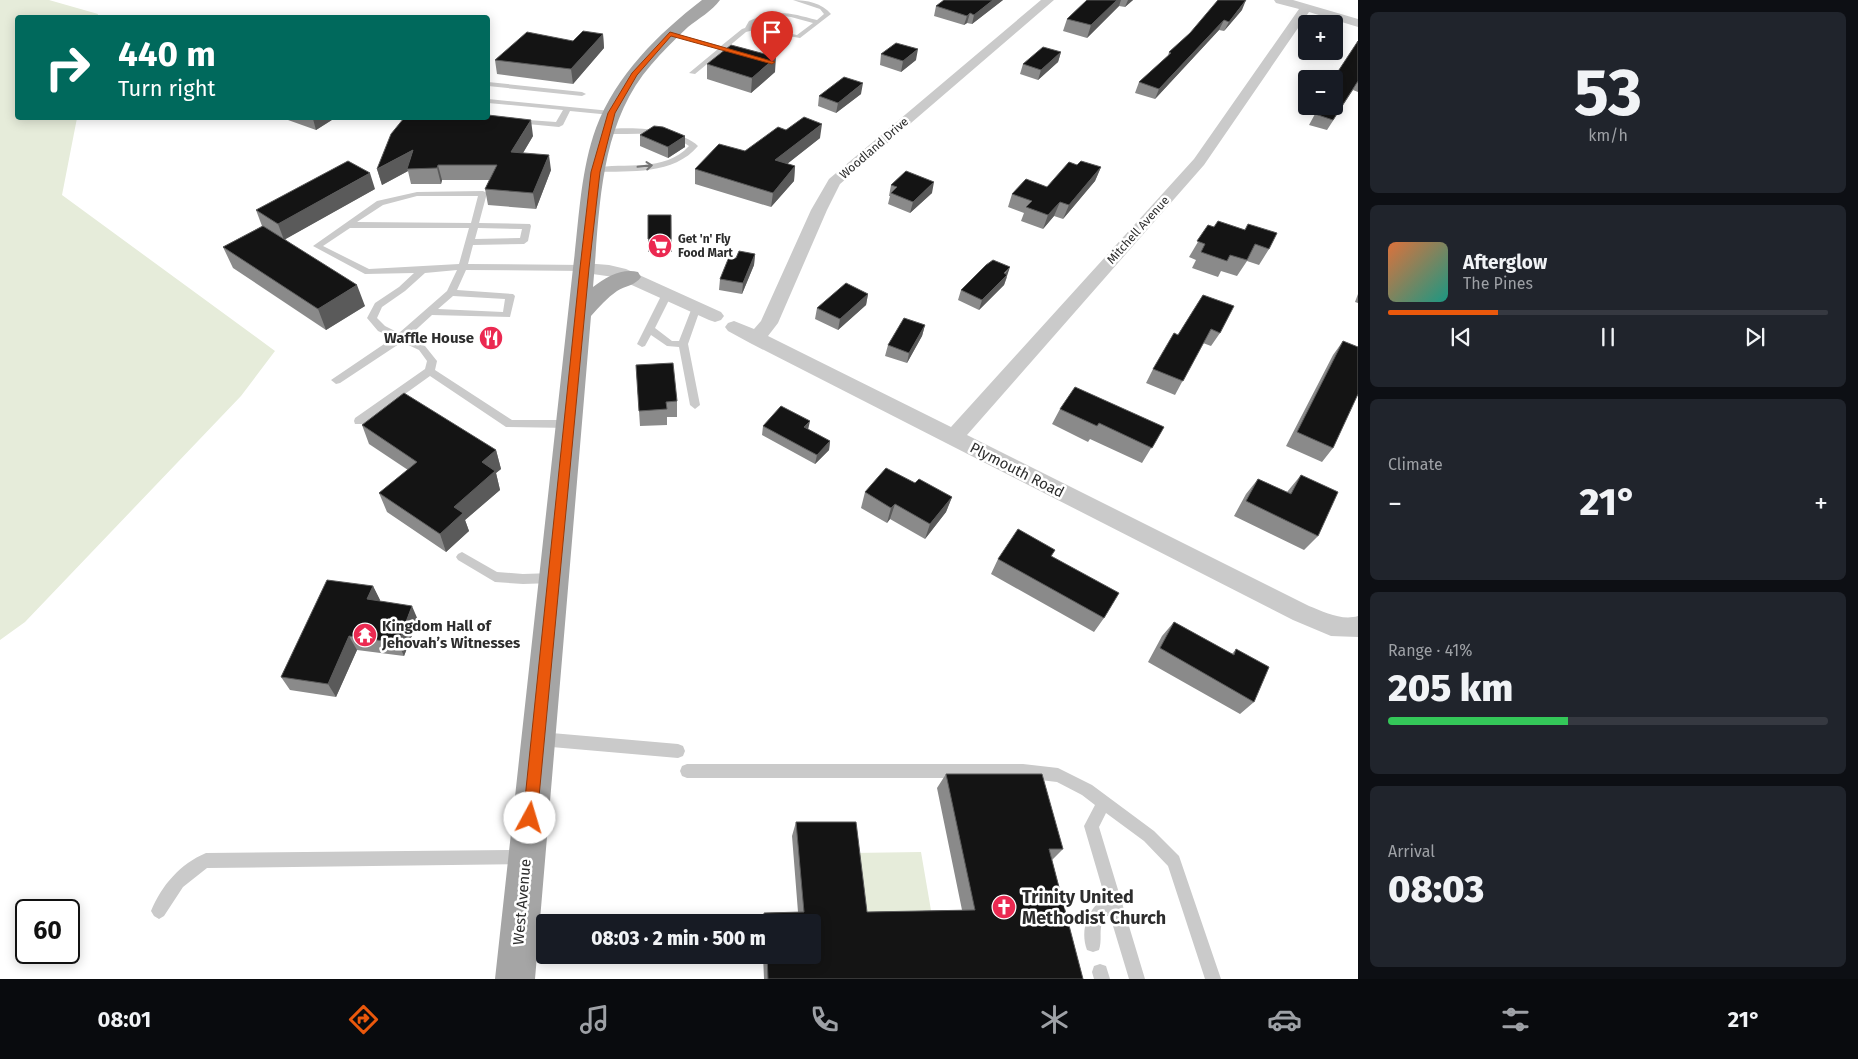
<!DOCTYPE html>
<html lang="en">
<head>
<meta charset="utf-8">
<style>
  :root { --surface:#171b24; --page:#20242c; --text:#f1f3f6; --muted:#9ea1a6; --line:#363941; --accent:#ea580c }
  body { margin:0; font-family:"Fira Sans",sans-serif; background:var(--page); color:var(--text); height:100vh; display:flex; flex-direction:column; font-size:19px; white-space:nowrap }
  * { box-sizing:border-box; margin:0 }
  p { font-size:16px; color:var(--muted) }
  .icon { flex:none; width:28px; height:28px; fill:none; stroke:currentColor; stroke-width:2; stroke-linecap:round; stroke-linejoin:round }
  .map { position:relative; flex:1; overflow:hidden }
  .sheet { display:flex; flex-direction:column; gap:12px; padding:12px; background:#0d0f14; width:500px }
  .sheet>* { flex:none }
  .guide { position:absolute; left:15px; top:15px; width:475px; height:105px; border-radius:5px; box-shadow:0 2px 12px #0003; background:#00695c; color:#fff; overflow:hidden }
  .tools { position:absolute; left:1298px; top:15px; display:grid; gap:10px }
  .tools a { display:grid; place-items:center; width:45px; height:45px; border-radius:5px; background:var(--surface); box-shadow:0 2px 12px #0003; font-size:25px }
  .speed { position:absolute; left:15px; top:899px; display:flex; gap:10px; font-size:25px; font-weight:700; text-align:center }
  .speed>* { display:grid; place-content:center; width:65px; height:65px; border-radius:50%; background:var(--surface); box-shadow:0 2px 12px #0003; line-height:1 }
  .speed .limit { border:2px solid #111; border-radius:8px; background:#fff; color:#111 }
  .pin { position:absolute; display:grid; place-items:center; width:42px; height:42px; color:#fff; margin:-51px -21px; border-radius:50% 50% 50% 0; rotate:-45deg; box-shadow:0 0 5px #0007 }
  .pin .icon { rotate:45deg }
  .me { position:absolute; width:55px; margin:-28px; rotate:6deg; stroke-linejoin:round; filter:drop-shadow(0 0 4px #0008) }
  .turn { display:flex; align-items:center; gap:18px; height:105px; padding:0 20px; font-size:22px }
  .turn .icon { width:65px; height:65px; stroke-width:2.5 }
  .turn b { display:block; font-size:35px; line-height:42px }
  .big { font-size:38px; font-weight:800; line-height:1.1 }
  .sheet .widget { flex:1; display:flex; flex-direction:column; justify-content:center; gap:8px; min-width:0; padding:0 18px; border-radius:8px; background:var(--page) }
  .sheet .dial { align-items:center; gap:0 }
  .dial b { font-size:65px; line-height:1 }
  .song { display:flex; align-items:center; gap:15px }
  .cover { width:60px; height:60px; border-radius:8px; background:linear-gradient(135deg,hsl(20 70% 55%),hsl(170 70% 35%)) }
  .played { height:5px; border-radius:2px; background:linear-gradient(90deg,var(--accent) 25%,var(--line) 25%) }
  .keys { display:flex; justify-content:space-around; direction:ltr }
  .heat { display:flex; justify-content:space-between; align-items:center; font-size:28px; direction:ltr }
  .charge { height:8px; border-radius:4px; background:linear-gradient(90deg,#34c759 41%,var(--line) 0) }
  .trip { position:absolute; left:536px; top:914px; width:285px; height:50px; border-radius:5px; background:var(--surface); box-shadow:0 2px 12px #0003; font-weight:800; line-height:50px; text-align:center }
  .tabs { display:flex; height:80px; justify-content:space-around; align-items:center; background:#090b0e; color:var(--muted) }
  .tabs .icon { width:35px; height:35px }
  .tabs .active { color:var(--accent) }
  .tabs b { font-size:22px; color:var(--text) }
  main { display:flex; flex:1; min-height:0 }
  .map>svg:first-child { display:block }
</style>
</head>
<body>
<main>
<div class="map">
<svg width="1358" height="979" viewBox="0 0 1358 979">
  <rect width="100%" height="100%" fill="#fff"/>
  <path fill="#e6ecda" d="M0,0H49L98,14L97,18H18V118H77L62,195L275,351L241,396L25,622L0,640Z
    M921,852L933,922L860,923L852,853Z"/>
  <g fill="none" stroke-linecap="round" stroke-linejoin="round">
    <path fill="#cacaca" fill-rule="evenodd" d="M793,0C807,0 822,3 831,14L800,38L754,30L746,32L728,47V50H724L695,74L689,73L718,49L667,34L670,32L721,46L742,29L745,28L749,21C776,8 790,13 817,20L824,14L820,9ZM777,15L791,17L813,23L797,35L752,26L754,23Z
      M488,82L582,92L586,94L582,96L488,86Z
      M488,99L611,111L615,113L611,115L570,111L563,125L559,127L517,123L513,121L514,119L556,122L563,110L488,103Z
      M603,130C627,126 680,128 698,146C674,175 630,171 596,172L592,170L593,168C626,162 664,173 689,146C667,129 633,135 606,134H603Z
      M483,191L487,193L479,223L530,224L531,226L528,241L524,244L473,245L468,264L584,265L589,268L584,271L466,270L457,290L513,294L515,296L510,317L432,315L408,337L425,346L437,361L435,370L512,420H570L575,424L570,428L506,427L430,376L363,424H355L354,421L355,418L425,369L427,361L419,350L402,342L340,383L336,384L331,380L393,338L378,331L367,318L375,303L399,287L414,273L365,274L313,246L377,201L417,192ZM417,196H478L471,223L357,222L383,205ZM350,228H469L459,264L369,269L323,246ZM478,228L522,229L520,238L475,239ZM457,270L447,291L399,333L385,326L377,318L382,307L405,291L425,273ZM453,296L505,299L503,312L438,309Z
      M667,291L672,294L655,328L672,341H679L693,305L696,304L701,307L688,344L700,405L695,409L690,405L679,347L667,346L651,335L645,346L642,347L637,344L662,294Z
      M462,552L497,572L523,574L553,573L557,574L559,578L557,582L553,583L523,584L495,582L458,560L456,557L458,554Z
      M540,732L678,744L683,746L685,751L683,756L678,758L540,746L535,744L533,739L535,734Z
      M687,764H1023L1058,768L1092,785L1154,831L1179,856L1221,979H1205L1168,866L1144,841L1106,813L1099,827L1145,979H1129L1110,916H1106C1097,927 1103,938 1099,950L1093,952L1087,950C1081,934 1085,916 1097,904L1106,901L1084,826L1095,805L1082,795L1057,782L1023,778H687L682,776L680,771L682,766Z
      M522,850L527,852L529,857L527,862L522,864L207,868L183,887L164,916L159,919L154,916L151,911C162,885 180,864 206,853Z
      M1100,964L1106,966L1110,979H1094L1092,972L1094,966Z"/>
    <path fill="#cacaca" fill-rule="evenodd" d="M1041,0H1054L840,184L827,210L778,323L768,336L951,427L1194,159L1299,9L1276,3L1274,0H1293L1358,19V27L1309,12L1204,165L967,435L1309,606C1324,612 1342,621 1358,616V637L1331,636L1293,620L750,343L728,331L725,327L728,323L734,321L754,329L761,321L811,210L829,179Z
      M584,263L609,265L626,269L721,312L724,316L721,320L715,322L709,320L614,277L578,272L575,268L578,264Z"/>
    <path fill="#a5a5a5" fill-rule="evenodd" d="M702,0H720C712,11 698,19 688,27C675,39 662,52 651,65C598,126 600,211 593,287C606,277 622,268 638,272L641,277C636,285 625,286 617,291C607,298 599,307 591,316L535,979H495L573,268C579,222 580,172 596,128C616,75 658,34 702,0Z"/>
  </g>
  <path fill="#8a8a8a" d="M1003,0L972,24L967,23L964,25L934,16L936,6Z
    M1087,0H1133L1125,7L1119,6L1087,38L1063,31L1067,19Z
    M1242,10L1224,31L1219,30L1155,99L1135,93L1139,82L1168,56L1169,52Z
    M603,34L604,48L573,84L497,74L495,60Z
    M1358,41V92L1353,90L1327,130L1309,125L1315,114L1334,106V79Z
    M1061,52L1058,62L1038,80L1020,74L1023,64Z
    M881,54L916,60L901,72L880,65Z
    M707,64L775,72L751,93L707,79Z
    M861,94L836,113L818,106L819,96Z
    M287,118H335L316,130L288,120Z
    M786,130L820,138L787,164L795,166L794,181L771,207L695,184V169L745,151Z
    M640,135L685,136V147L668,158L640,146Z
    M533,136L523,153L551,170L536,209L488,205L485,189L489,180H442L441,184H411L408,171L382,185L377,169Z
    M1077,165L1101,167L1095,181L1063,219L1054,216L1043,229L1021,221L1024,213L1008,207L1012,194L1047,187Z
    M891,185L932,193L910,213L888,204L890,196H889Z
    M375,189L285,239L365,306L326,330L233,268L223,247L262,226L256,210Z
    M671,215L672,252H648V239Z
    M1208,225L1269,249L1259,265L1247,261L1237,276L1221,271L1218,277L1192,268L1196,260L1189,257Z
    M755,254L754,265L742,294L719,290L720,279L736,258Z
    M1007,277L1004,285L979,310L958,300L961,290Z
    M868,294L866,305L838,330L815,319L817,308Z
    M1358,294V303L1355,302Z
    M1203,295L1220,333L1211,346L1203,343L1175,395L1146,383L1153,369L1178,335Z
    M925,325L922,336L907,363L885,356L888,345Z
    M1343,341L1333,448L1322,462L1286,446L1333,355Z
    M636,365L677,401V417H667V425L640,426Z
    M1060,409L1164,427L1142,463L1090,439L1088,442L1052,424Z
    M362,425L496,450L501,469L496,473L500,490L465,520L469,531L446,552L387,512L379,493L408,470L369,444Z
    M763,426L830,441L829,450L815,464L762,435Z
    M1301,475L1318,536L1304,550L1234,516L1246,494L1258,479L1287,492Z
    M915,483L952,497L946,512L925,539L890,519L887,523L861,508L865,492Z
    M1055,550L1051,557L1104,618L1094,632L991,574L998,559Z
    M373,586L380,600L379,601L418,620L404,656L357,650L336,697L290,690L281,677Z
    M1174,622L1232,654L1236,649L1254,702L1240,714L1148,662L1162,636Z
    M946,774L1063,849L1052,860L1083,979H764L763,955H812V922H761L764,913L798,912L792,836L796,822L867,912L962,910L937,788Z"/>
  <path fill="#5a5a5a" d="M993,0H1003L972,24L974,15Z
    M1117,0H1121L1119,6L1087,38L1091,25Z
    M1128,0H1133L1125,7Z
    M1246,0L1242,10L1224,31L1229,22Z
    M970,13L967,23L964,25L967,16Z
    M1224,20L1219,30L1155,99L1159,89Z
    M603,34L604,48L573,84L571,69Z
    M918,49L916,60L901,72L903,61Z
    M1061,52L1058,62L1038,80L1041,70Z
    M776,57L775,72L751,93L752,78Z
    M863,83L861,94L836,113L838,103Z
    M316,118H335L316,130L313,119Z
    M531,120L533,136L514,168L511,152Z
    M822,124L820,138L773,175L775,160Z
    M685,136V147L668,158V147Z
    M413,150L407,169L408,171L382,185L377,169Z
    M549,155L551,170L536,209L533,193Z
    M438,165L442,180L441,184L437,168Z
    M795,166L794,181L771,207L773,193Z
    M1101,167L1095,181L1063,219L1069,205Z
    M370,173L375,189L284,240L278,224Z
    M934,182L932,193L910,213L913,202Z
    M1060,202L1054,216L1043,229L1048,215Z
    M755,254L754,265L742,294L743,283Z
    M1010,267L1004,285L979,310L982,300Z
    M357,285L365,306L326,330L318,309Z
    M868,294L866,305L838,330L840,319Z
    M925,325L922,336L907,363L909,353Z
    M810,421L808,430L804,427Z
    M830,441L829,450L815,464L817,455Z
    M496,450L501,469L496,473L500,490L465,520L469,531L446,552L440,534L454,507L482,462Z
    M952,497L946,512L925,539L930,524Z
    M895,504L890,519L887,523L891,508Z
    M373,586L380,600L374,614L367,599Z
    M412,606L418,620L404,656L398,643Z
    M349,636L357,650L336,697L328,684Z"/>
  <path fill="#141414" stroke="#5a5a5a" d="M944,0H993L974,15L970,13L967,16L936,6Z
    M1087,0H1117L1091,25L1067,19Z
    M1218,0H1246L1229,22L1224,20L1159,89L1139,82L1171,53L1169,52L1190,33Z
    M583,31L603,34L571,69L495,60L527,32L573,41Z
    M1358,41V81L1333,120L1315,114L1321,106H1334V88L1335,86H1334V79H1333Z
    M896,43L918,49L903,61L881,54Z
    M731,45L776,57L752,78L707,64Z
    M1043,47L1061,52L1041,70L1023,64Z
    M844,77L863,83L838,103L819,96Z
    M488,115L531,120L511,152L549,155L533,193L485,189L497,165H438L437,168L407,169L413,150L377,169L391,134L404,118H488Z
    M804,117L822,124L775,160L795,166L773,193L695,169L719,144L745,151L778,127L786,130Z
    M654,126L663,127L685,136L668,147L640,135Z
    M348,161L370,173L278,224L256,210Z
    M1081,161L1101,167L1069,205L1060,202L1048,215L1026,207L1032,201L1012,194L1026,179L1047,187L1069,162L1077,165Z
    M906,171L934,182L913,202L891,193L897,187L891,185Z
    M648,215H671V239H648Z
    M1218,221L1245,230L1248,224L1277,233L1269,249L1255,244L1247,260L1230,255L1227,261L1201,252L1205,244L1197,241L1208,225L1214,227Z
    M263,226L357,285L318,309L223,247Z
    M739,251L755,254L743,283L720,279L729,257L736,258Z
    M993,260L1010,267L1004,273L1007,275L982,300L961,290L986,265Z
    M846,283L868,294L840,319L817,308Z
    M1203,295L1234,306L1220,333L1211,329L1183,381L1153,369L1174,333L1178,335Z
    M904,318L925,325L909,353L888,345Z
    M1343,341L1358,347V394L1333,448L1297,432Z
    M673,363L677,401L666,402L667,409L639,411L636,365Z
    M1075,387L1164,427L1152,448L1099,423L1097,426L1060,409Z
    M404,393L496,450L482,462L495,471L454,507L463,513L440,534L379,493L417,462L362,425Z
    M781,406L810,421L804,427L830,441L817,455L763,426Z
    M886,468L915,483L919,479L952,497L930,524L895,504L891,508L865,492Z
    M1301,475L1338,492L1318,536L1246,501L1258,479L1291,494Z
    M1018,529L1055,550L1051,556L1119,593L1104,618L998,559Z
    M327,580L373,586L367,599L412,606L398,643L349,636L328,684L281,677Z
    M1174,622L1234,655L1236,649L1269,667L1254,702L1160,648Z
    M946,774H1042L1063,849H1049L1083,979H768L767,955H812V922H765L764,913L804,912L796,822H856L867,912L975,910Z"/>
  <defs><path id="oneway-shaft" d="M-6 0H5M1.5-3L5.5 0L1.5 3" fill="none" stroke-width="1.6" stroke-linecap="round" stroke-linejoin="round" transform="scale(1.25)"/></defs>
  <use stroke="#747474" href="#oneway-shaft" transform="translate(645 166) rotate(-6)"/>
  <path fill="#ea580c" stroke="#983908" d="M670,32L775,62L772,64L671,36L637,75L615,113L600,172L589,268L537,818L535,823L530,825L525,823L523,818L580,268L591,172L608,113L632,73Z"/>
  <defs>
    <g id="supermarket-disc" transform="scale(1.25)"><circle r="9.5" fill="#eb2951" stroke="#fff"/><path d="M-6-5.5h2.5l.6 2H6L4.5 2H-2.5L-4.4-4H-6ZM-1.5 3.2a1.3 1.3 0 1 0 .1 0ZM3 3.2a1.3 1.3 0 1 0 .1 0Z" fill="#fff"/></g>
    <g id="restaurant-disc" transform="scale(1.25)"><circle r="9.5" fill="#eb2951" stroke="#fff"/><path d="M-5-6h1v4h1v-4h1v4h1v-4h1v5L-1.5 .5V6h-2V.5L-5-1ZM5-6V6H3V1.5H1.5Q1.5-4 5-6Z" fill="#fff"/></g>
    <g id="temple-disc" transform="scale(1.25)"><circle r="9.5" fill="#eb2951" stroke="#fff"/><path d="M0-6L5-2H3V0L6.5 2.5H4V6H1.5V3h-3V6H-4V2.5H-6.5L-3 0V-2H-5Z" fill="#fff"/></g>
    <g id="church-disc" transform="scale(1.25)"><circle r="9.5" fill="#eb2951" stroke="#fff"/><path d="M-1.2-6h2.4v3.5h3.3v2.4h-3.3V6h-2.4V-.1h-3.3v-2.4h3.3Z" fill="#fff"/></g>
  </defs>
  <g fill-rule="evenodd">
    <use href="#supermarket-disc" x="660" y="246"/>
    <use href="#restaurant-disc" x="491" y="338"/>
    <use href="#temple-disc" x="365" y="635"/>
    <use href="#church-disc" x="1004" y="907"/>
  </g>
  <g text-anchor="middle" stroke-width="5" stroke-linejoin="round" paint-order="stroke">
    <g font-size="12" fill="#2d2d2d" stroke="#fff">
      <text transform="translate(874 148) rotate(-41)" y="4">Woodland Drive</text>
      <text transform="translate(1138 230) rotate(-48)" y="4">Mitchell Avenue</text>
    </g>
    <g font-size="12" font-weight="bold" fill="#2d2d2d" stroke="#fff" text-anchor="start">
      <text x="678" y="243">Get 'n' Fly<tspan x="678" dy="14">Food Mart</tspan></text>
    </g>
    <g font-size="15" font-weight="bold" fill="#2d2d2d" stroke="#fff" text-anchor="end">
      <text x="474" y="343">Waffle House</text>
      <text x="382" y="631" text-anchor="start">Kingdom Hall of<tspan x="382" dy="17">Jehovah’s Witnesses</tspan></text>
    </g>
    <g font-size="15" fill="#2d2d2d" stroke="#fff">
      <text transform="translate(1017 470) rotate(27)" y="5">Plymouth Road</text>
      <text transform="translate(522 902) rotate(-85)" y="5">West Avenue</text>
    </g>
    <g font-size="18" font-weight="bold" fill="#2d2d2d" stroke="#fff" text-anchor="start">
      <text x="1022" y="903">Trinity United<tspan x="1022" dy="21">Methodist Church</tspan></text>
    </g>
  </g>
</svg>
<div class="tools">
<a>+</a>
<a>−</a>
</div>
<div class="speed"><div class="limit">60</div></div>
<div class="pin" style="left:772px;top:62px;background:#d93025"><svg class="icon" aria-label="arrive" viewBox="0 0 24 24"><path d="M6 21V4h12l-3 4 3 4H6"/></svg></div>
<svg class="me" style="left:530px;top:818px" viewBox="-20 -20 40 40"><circle r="19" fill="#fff"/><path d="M0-13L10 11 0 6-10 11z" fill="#ea580c"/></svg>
<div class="trip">08:03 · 2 min · 500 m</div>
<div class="guide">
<div class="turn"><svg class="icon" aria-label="right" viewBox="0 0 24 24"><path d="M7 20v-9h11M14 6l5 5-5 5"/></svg><div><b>440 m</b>Turn right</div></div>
</div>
</div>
<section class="sheet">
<div class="widget dial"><b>53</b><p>km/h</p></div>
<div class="widget">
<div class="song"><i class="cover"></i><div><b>Afterglow</b><p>The Pines</p></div></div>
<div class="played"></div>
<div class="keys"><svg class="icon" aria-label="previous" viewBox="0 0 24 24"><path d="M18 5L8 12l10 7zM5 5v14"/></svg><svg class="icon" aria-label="pause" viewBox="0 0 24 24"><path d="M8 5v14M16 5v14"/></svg><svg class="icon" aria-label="next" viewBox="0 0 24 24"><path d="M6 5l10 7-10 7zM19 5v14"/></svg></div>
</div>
<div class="widget"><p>Climate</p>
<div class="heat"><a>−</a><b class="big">21°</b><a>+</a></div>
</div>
<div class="widget"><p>Range · 41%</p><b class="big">205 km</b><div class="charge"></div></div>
<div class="widget"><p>Arrival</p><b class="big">08:03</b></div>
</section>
</main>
<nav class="tabs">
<b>08:01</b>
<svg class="icon active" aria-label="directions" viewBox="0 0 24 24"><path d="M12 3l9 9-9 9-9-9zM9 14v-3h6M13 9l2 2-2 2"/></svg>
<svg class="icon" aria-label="music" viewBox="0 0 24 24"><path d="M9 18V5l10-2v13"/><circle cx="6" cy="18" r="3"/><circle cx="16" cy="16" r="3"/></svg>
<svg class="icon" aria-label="phone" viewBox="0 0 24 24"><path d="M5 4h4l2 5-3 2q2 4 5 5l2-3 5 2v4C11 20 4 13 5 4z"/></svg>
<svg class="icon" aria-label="climate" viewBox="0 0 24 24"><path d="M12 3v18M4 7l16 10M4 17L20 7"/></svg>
<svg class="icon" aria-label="car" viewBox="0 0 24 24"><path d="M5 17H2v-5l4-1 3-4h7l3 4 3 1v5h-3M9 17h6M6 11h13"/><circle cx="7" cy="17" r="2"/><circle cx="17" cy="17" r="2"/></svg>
<svg class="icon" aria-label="filters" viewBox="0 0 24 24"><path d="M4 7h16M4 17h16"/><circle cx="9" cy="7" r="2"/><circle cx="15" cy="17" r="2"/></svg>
<b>21°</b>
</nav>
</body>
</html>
